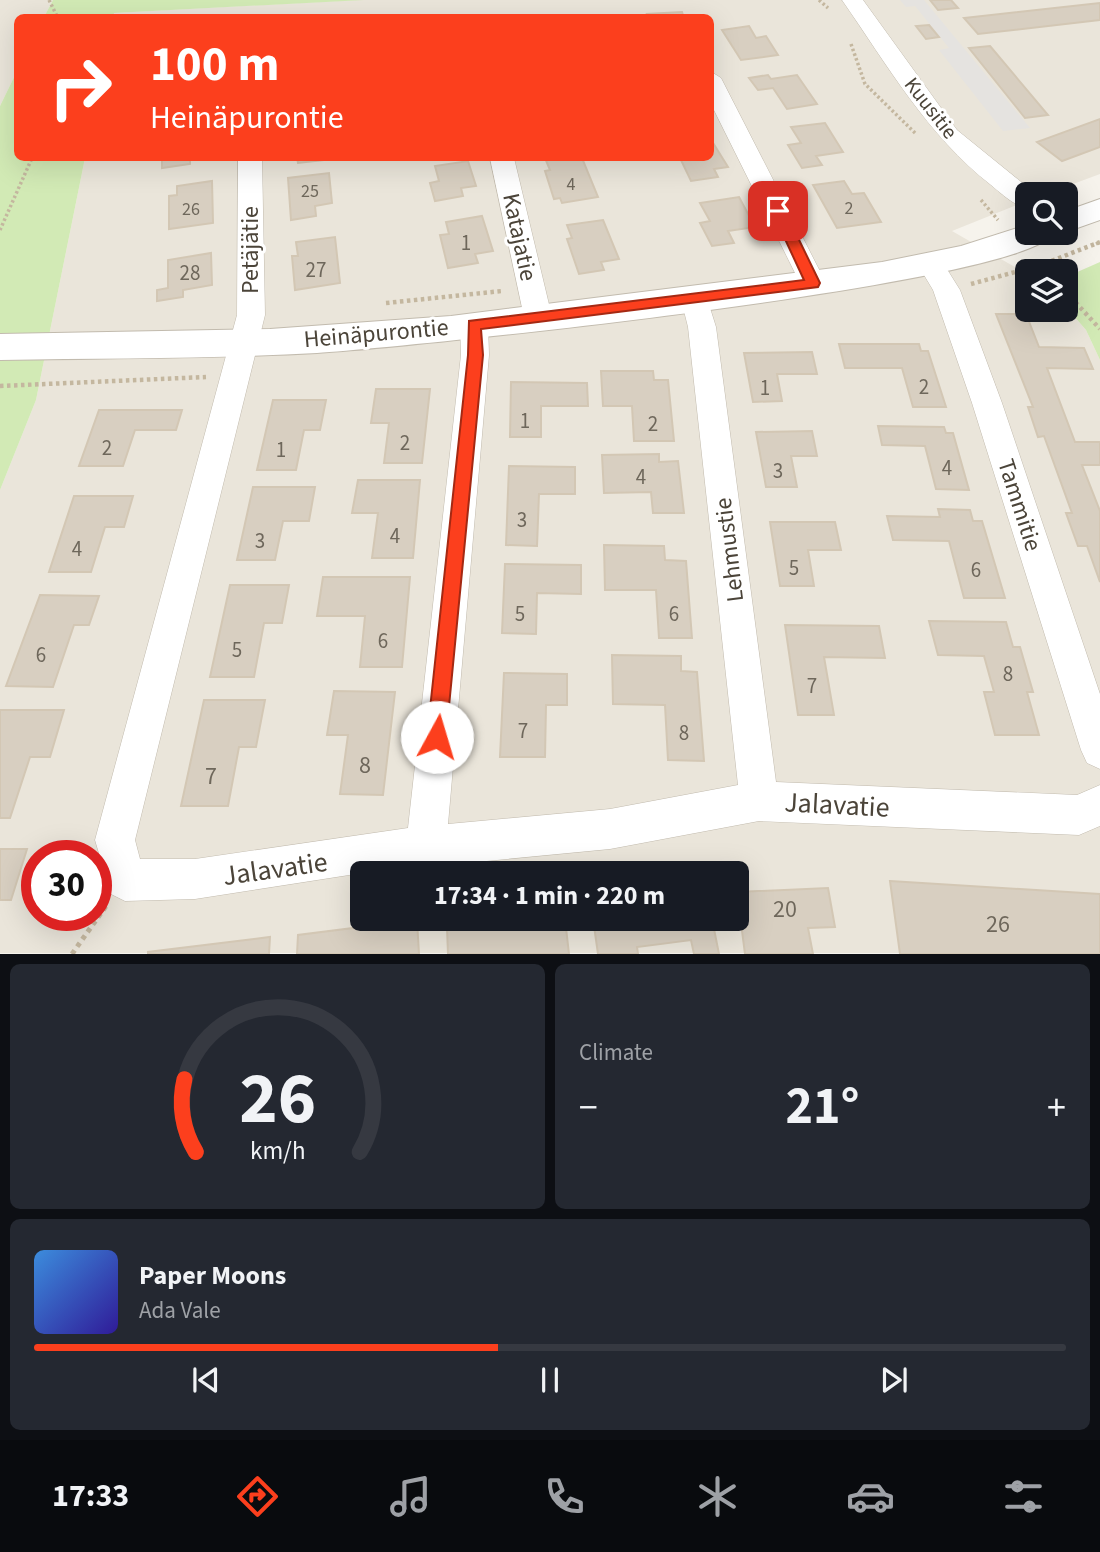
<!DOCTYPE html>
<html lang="en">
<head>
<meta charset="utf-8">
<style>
  :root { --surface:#171b24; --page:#242831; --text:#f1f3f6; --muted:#9ea1a6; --line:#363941; --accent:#fc3f1d }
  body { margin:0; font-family:"Source Sans 3",sans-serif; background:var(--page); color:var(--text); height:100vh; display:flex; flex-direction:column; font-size:26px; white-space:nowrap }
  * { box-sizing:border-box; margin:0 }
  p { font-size:23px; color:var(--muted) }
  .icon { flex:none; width:38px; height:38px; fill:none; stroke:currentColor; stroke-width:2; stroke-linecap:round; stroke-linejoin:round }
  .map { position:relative; height:954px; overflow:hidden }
  .side { display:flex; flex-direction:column; gap:10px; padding:10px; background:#0d0f14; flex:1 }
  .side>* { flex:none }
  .guide { position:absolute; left:14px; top:14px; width:700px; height:147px; border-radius:10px; box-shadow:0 7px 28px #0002; background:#fc3f1d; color:#fff; overflow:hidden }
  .fabs { position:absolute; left:1015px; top:182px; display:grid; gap:14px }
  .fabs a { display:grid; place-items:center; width:63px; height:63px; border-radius:10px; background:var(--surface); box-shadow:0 7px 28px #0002; font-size:35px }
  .speed { position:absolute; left:21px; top:840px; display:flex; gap:14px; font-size:35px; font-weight:700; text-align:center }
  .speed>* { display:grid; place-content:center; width:91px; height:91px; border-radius:50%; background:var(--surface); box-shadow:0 7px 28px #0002; line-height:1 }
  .speed .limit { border:10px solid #d22; background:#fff; color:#111 }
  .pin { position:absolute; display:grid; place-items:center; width:60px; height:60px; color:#fff; margin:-30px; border-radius:14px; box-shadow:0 4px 10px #0006 }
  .me { position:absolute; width:77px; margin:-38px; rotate:6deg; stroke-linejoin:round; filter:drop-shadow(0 0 5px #0008) }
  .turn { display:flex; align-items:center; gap:24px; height:147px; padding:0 21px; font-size:32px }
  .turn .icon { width:91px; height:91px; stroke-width:2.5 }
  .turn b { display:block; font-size:49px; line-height:60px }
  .big { font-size:52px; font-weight:700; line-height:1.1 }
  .side .card { flex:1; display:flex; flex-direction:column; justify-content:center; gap:10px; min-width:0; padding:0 24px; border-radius:10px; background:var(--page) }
  .side .dial { align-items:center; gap:0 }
  .dial svg { height:182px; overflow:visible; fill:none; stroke:var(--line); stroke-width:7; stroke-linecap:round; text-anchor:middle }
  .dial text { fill:var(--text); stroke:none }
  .song { display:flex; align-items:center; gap:21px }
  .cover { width:84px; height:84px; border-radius:10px; background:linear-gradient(135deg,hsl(210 70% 55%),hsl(250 70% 35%)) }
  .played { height:7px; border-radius:4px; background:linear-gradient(90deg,var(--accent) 45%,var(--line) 45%) }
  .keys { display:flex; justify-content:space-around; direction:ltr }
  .heat { display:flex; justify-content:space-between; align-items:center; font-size:38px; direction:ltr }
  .side .tiles { flex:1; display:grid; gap:10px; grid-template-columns:1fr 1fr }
  .card:last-child { grid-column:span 2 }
  .trip { position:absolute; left:350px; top:861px; width:399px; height:70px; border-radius:10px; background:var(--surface); box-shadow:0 7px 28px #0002; font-weight:700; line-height:70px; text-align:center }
  .tab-bar { display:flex; height:112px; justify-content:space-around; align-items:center; background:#090b0e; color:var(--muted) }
  .tab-bar .icon { width:49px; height:49px }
  .tab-bar .current { color:var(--accent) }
  .tab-bar b { font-size:32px; color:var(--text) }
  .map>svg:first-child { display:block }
</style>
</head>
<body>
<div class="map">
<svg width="1100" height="954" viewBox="0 0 1100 954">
  <rect width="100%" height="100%" fill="#f6f3ec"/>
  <path fill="#eae5da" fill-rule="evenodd" d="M0,0H53L44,17L18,18L17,71L0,106Z
    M356,0H1100V174L1046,194H1027V201L952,231L1027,274V310H1066V307L1086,330L1100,360V953H0V490L36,400L85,158H710V18L113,17V13ZM37,856H96V915H37ZM362,873H737V919H362Z"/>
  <path fill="#d2eab5" d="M53,0H364L114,13L113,17H44Z
    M17,71L18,158H85L36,400L0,490V106Z
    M1100,262V360L1086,330L1066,307V277Z"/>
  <path fill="#e5e3e0" d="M900,0H924L1030,128L1003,131L939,50L949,48L915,6L906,7Z"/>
  <path fill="#d8cfc1" stroke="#d3c7b4" stroke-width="2" d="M930,0H951L958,8L938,10Z
    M1100,3V20L978,34L964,18Z
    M682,12L684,18H649L647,14Z
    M929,25L939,37L926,39L916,26Z
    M749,26L756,38L766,36L778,55L741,60L722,30Z
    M990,46L1048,115L1025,118L969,48Z
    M768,75L771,79L797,75L817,104L787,109L773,88L758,90L749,78Z
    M1100,119V147L1062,161L1037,142Z
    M825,123L843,152L816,156L822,165L802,168L788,145L801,143L791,127Z
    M710,138L728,167L714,169L718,177L691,181L680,158H710Z
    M162,158H199L190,159V164L162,168Z
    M297,158H342L298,163Z
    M545,158H582L598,197L562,203L560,198L554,199L545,171L550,170Z
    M468,161L476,186L461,188L463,196L435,201L430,183L439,181L435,166Z
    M329,173L332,203L315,206L316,216L291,220L288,178Z
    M212,181L213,223L169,229V196L177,195V186Z
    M844,181L852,194L864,193L881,222L837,228L813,185Z
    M739,197L755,227L728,231L734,243L712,246L700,223L710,221L700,203Z
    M482,216L493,251L475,254L478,263L448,268L440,235L449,234L446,222Z
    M603,220L619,259L601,262L604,270L579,274L567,239L572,238L567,225Z
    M335,237L340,283L295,290L292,256H298L296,242Z
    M211,253L212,285L183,290V297L157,301V290L168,288V260Z
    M996,314H1026L1039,347L1084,348L1093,369L1047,368L1075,442H1100V465H1082L1100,511V582L1087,546H1078L1066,513H1072L1044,436L1038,437L1028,407H1033Z
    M839,344H919L921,351H928L946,407H913L902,368H845Z
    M812,352L817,374H777L782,401L753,402L744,353Z
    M601,371H653L654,380H668L674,441H634L632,406H603Z
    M511,382L587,383L588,406H541V437H510Z
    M376,389H430L422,463H384L389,423H371Z
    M273,400H326L320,430H304L296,470H257Z
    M99,410H182L176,430H135L123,466H79Z
    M878,426L944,427L946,433H953L969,490L936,489L925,446L882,445Z
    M812,431L817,456H791L797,487H766L756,432Z
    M659,454V462L678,461L684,513H653L651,492L604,493L602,455Z
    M509,466L575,467V494H539L537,546L506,545Z
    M358,480H420L413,558H372L378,513H352Z
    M253,487H315L309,521H283L275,560H237Z
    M74,496H133L124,527H105L91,572H49Z
    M938,509L970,510L973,521H982L1005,598H964L949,541L893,540L887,516L940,517Z
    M770,522H835L841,550H808L814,586H780Z
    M604,545L664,546L665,560L686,561L692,638H659L656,590H605Z
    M505,564L581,565V594L537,593L536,634L502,633Z
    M323,577H410L402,667H360L365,616H317Z
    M230,585H289L282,623H264L254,677H210Z
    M40,595L99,596L89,625H74L53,687L6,686Z
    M929,621L1006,622L1013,647H1020L1033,692H1027L1039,735H995L984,692H994L984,656L938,655Z
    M785,625L879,626L885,658L824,657L834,715H798Z
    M612,655L681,656V671L697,672L704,761L668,760L665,705L613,704Z
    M504,673L567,674V705H546L545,757H500Z
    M334,691L395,692L383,795L340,794L348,735H327Z
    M204,700H265L256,747H239L228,806H181Z
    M0,710H64L50,757H30L10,818H0Z
    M0,849H27L11,900H0Z
    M890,881L1100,894V954H900Z
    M828,888L835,927L808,928L813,954H745L737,892Z
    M520,919H565L569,954H448L447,928Z
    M593,919H712L719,954H694L691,940L637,947L638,954H598Z
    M417,920L419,954H297L298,935Z
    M270,937L269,954H148V952Z"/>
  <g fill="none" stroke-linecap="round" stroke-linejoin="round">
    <g stroke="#c2bbae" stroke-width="1">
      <path id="minor" d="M842,0H863L957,130L1036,194H1027V208C1013,205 1002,194 991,185C927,135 888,66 842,0Z
        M710,71L721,78L826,283L823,290L813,293L803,290L800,283L710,102Z
        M238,158H262L265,315L135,840L140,859H195L408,828L461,355L460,324L464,317L474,314L484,317L488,324L489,355L448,824L610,809L738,785L688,327L681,299L685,292L695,289L705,292L716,327L776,782L1077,795L1100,785V826L1079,835L759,821L610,849L362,873L195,899L125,901L111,894L95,840L237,315Z
        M490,158H514L552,317L548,324L538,327L528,324L524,317Z
        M931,256L940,258L960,290L1002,403L1100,694V769L1087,763L1081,750L972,403L933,290L918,265L922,258Z"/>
    </g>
    <g stroke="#c2bbae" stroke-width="2">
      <path id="tertiary" d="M1100,199V220L1066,232V211Z
        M1027,225V233H1054C1022,285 409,347 317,353C211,359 106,358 0,360V334L270,329L451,316L882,262L961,246Z"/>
    </g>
    <path stroke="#c4b79f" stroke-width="3.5" stroke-dasharray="2.5 2.5" stroke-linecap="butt" d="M49,0L58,18
      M819,0L828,8
      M851,44L865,84L916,134
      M981,200L998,220
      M0,230L32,158
      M1096,244L1100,242"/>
    <path stroke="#c4b79f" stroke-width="4.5" stroke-dasharray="3.5 3.5" stroke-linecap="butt" d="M971,284L1041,265L1100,242
      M1066,292L1100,329
      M386,303L502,291
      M0,386L206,377"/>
    <path stroke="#c4b79f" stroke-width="5" stroke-dasharray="4.5 4.5" stroke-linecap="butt" d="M72,954L106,906"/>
    <use href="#minor" fill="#fff" fill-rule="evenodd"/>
    <use href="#tertiary" fill="#fff" fill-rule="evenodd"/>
  </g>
  <path fill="#fc3f1d" stroke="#a42913" stroke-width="2" d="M778,207L785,211L820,283L818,287L481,329L483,355L446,737L444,744L437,746L430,744L427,737L468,355L469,321L804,280L772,211Z"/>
  <g text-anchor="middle" stroke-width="6" stroke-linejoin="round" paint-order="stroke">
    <g font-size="18" fill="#6e675b">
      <text x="571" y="190">4</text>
      <text x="310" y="197">25</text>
      <text x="849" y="214">2</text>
      <text x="191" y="215">26</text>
    </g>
    <g font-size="21" fill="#4b4439" stroke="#fff">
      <text transform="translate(931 108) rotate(52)" y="7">Kuusitie</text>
    </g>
    <g font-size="21" fill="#6e675b">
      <text x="466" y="250">1</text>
      <text x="316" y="277">27</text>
      <text x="190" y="280">28</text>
      <text x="924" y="394">2</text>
      <text x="765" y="395">1</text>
      <text x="525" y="428">1</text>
      <text x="653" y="431">2</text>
      <text x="405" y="450">2</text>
      <text x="107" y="455">2</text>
      <text x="281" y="457">1</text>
      <text x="947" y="475">4</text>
      <text x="778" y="478">3</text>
      <text x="641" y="484">4</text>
      <text x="522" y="527">3</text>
      <text x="395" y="543">4</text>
      <text x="260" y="548">3</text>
      <text x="77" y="556">4</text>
      <text x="794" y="575">5</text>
      <text x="976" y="577">6</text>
      <text x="520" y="621">5</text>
      <text x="674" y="621">6</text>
      <text x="383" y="648">6</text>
      <text x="237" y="657">5</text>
      <text x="41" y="662">6</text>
      <text x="1008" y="681">8</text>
      <text x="812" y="693">7</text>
      <text x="523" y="738">7</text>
      <text x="684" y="740">8</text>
    </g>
    <g font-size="24" fill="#4b4439" stroke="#fff">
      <text transform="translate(520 237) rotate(78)" y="8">Katajatie</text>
      <text transform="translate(250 250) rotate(-90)" y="8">Petäjätie</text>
      <text transform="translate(376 333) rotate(-5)" y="8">Heinäpurontie</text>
      <text transform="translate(1020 505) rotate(72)" y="8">Tammitie</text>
      <text transform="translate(729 550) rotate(-97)" y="8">Lehmustie</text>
    </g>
    <g font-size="24" fill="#6e675b">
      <text x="365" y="773">8</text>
      <text x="211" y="784">7</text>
      <text x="785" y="917">20</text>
      <text x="998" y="932">26</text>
    </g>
    <g font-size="28" fill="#4b4439" stroke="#fff">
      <text transform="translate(837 804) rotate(3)" y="10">Jalavatie</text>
      <text transform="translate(275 868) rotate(-8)" y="10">Jalavatie</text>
    </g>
  </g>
</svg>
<div class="fabs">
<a><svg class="icon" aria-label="search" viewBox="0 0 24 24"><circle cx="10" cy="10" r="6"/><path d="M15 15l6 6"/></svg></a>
<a><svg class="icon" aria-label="layers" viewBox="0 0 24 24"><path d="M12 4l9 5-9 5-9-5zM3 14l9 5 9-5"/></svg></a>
</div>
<div class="speed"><div class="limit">30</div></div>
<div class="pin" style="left:778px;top:211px;background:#d93025"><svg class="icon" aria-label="arrive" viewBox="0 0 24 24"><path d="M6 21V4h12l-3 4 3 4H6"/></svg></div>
<svg class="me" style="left:437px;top:737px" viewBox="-20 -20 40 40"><circle r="19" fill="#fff"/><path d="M0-13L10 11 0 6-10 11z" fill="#fc3f1d"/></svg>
<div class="trip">17:34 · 1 min · 220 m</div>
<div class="guide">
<div class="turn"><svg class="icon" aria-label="right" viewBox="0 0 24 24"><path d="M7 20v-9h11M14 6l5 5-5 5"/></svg><div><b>100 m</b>Heinäpurontie</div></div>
</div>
</div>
<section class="side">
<div class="tiles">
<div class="card dial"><svg viewBox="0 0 100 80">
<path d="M14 69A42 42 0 1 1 86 69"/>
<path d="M14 69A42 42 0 0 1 9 37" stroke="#fc3f1d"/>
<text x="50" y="56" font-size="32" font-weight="700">26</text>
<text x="50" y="72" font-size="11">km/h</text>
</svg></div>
<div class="card"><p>Climate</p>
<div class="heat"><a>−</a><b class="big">21°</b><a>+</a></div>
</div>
<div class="card">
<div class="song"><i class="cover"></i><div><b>Paper Moons</b><p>Ada Vale</p></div></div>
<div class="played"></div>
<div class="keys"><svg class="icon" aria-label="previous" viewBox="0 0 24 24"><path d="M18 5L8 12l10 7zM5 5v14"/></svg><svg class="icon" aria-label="pause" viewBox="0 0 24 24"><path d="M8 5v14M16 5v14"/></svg><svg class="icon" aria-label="next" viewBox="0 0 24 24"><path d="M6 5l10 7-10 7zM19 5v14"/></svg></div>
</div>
</div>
</section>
<nav class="tab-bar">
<b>17:33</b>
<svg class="icon current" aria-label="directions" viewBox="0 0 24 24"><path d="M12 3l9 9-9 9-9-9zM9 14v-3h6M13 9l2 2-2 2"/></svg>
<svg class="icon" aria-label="music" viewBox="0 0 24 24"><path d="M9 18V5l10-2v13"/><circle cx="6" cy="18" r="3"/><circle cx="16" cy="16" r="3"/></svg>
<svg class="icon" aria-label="phone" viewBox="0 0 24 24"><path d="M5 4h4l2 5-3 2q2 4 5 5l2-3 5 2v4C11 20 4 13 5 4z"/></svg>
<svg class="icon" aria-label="climate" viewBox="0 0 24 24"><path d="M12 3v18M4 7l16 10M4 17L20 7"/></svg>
<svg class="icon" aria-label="car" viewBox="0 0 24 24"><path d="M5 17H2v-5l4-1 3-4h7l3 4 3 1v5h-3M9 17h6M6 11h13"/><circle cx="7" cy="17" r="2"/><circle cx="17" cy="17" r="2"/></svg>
<svg class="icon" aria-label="filters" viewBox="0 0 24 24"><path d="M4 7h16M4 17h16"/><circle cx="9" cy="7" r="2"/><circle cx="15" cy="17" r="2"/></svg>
</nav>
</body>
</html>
